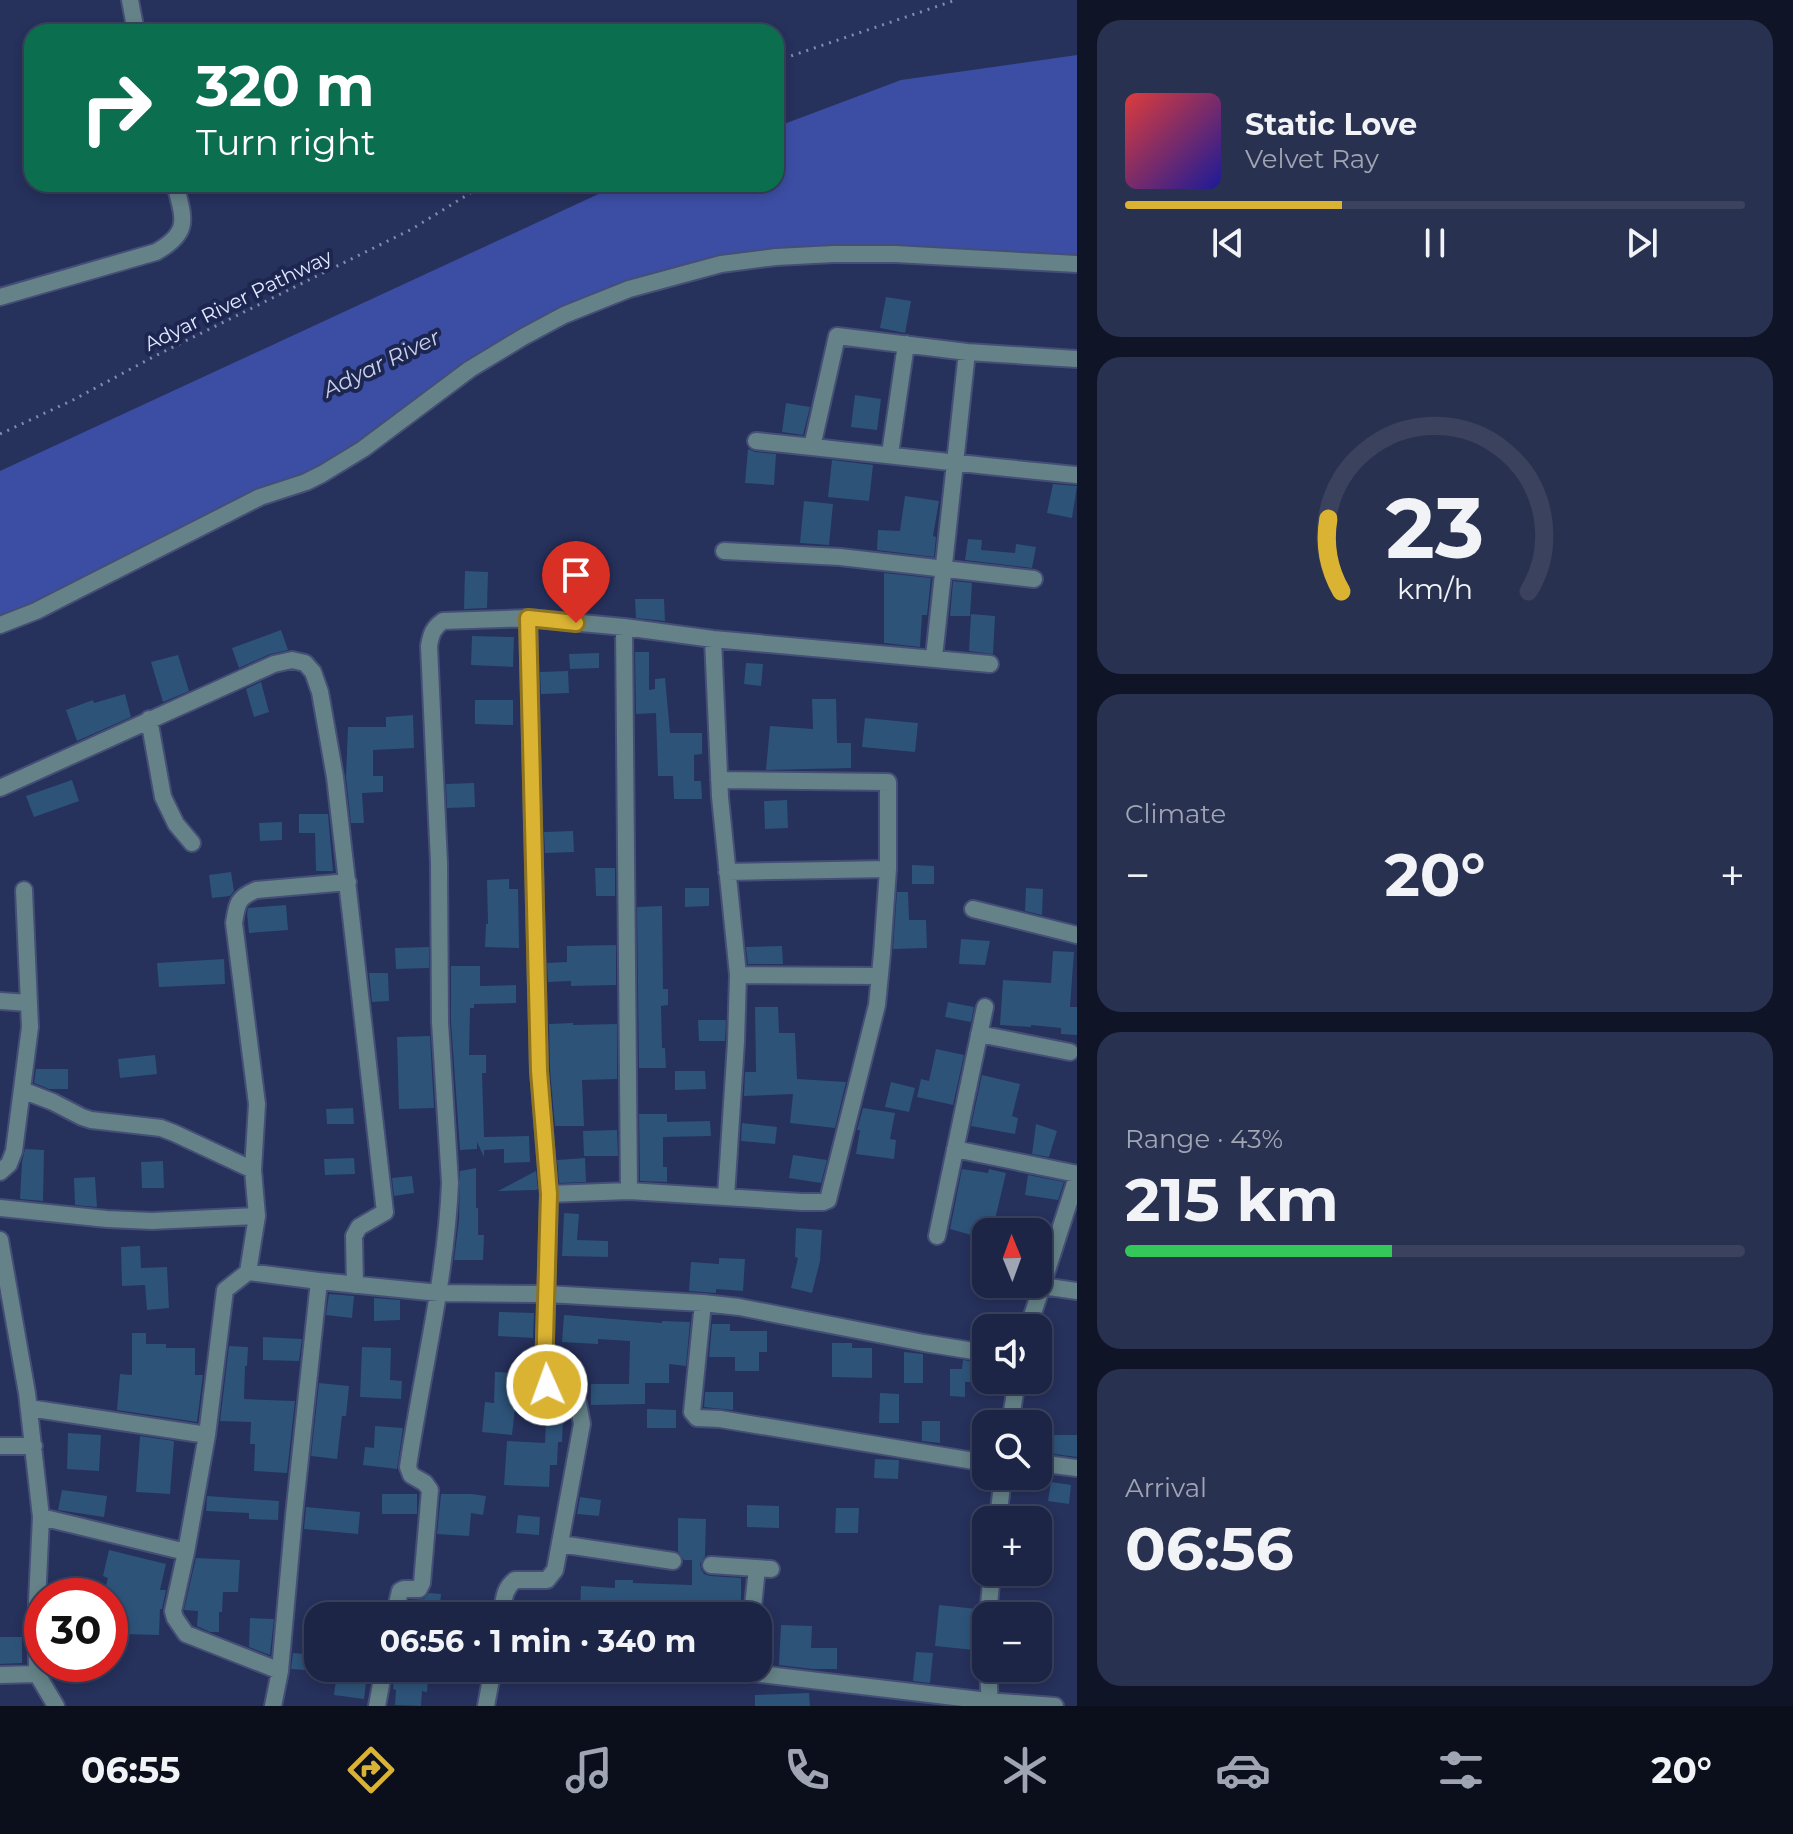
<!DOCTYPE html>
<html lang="en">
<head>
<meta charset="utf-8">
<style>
  :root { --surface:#1c2545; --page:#293150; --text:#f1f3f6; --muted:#a0a5b3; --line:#3a425e; --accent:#dab333 }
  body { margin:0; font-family:Montserrat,sans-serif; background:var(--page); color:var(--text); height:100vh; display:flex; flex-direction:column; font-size:30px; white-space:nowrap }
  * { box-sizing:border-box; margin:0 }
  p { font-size:26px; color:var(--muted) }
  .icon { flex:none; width:44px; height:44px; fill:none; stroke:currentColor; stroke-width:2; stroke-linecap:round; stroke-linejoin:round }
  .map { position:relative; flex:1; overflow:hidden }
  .side { display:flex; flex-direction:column; gap:20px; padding:20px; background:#0f1426; width:716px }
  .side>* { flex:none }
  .guide { position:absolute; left:24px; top:24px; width:760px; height:168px; border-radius:24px; box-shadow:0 4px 12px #0003,0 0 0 2px var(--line); background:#0b6e4f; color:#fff; overflow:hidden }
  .needle { width:52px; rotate:359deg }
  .buttons { position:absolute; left:972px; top:1218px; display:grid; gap:16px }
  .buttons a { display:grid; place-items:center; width:80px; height:80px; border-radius:16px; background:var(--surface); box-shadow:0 4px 12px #0003,0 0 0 2px var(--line); font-size:40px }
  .speed { position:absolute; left:24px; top:1578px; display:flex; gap:16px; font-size:40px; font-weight:700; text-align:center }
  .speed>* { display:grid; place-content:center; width:104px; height:104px; border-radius:50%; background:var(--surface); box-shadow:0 4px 12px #0003,0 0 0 2px var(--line); line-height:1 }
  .speed .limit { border:12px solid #d22; background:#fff; color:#111 }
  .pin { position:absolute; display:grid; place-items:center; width:68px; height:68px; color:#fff; margin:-82px -34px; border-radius:50% 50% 50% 0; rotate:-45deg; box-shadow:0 0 8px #0007 }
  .pin .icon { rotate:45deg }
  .me { position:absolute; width:88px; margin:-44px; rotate:358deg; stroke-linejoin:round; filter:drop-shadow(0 0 6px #0008) }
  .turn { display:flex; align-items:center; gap:28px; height:168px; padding:0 40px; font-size:36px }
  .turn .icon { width:104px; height:104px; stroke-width:2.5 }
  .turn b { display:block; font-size:56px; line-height:68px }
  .big { font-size:60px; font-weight:700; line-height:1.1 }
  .side .card { flex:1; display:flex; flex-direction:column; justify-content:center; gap:12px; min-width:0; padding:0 28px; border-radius:24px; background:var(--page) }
  .side .dial { align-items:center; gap:0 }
  .dial svg { height:208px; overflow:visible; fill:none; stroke:var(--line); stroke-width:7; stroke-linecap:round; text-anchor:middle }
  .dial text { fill:var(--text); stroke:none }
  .song { display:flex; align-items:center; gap:24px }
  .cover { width:96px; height:96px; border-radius:12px; background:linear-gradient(135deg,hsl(0 70% 55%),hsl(240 70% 35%)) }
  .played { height:8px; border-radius:4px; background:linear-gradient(90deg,var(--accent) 35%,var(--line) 35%) }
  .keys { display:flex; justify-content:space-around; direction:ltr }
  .heat { display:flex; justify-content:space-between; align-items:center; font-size:44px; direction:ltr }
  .charge { height:12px; border-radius:6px; background:linear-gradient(90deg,#34c759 43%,var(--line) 0) }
  .trip { position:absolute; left:304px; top:1602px; width:468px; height:80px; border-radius:24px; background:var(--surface); box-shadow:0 4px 12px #0003,0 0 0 2px var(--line); font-weight:700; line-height:80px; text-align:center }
  .dock { display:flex; height:128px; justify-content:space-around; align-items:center; background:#0b0f1c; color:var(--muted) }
  .dock .icon { width:56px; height:56px }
  .dock .active { color:var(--accent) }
  .dock b { font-size:36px; color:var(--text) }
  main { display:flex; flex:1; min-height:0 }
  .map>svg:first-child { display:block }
</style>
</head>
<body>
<main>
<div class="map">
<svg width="1077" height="1706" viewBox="0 0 1077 1706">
  <rect width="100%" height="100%" fill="#26315c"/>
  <path fill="#3c4ea4" d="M1077,55V267L929,256L717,263L544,325L272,500L0,627V471L605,191L624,184H776V127L901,80Z"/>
  <path fill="#2d5379" d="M886,297L911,301L905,333L880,328Z
    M855,395L881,399L877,430L851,427Z
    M786,403L810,407L803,435L782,432Z
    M748,449L755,452L776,454L774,485L745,483Z
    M832,460L873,465L869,501L828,497Z
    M1053,484L1077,486L1072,518L1047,513Z
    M905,496L939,501L933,536L936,537L934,557L877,550L878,530L900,531Z
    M804,501L833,504L829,545L800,543Z
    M968,539L982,540L981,550L1015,553L1016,544L1036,547L1032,568L965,560Z
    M465,571L488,572L487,608L464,609Z
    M884,573L931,578L927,615H922L920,647L884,643Z
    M953,581L972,583L970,616H950Z
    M635,599H664L665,621L636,618Z
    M971,614L995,616L993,654L969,651Z
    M281,630L288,650L270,654L239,668L232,648Z
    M472,636L514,637L513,667L471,665Z
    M635,652H649V690L655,689V679L665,678L670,733H702V754L694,755V781H701L702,799H674L673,776H658L656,713L636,714Z
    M599,653V668L570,669L569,654Z
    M178,655L189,691L163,702L151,662Z
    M746,663L763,664L761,686L744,684Z
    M568,671L569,693L541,694L540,672Z
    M261,682L269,712L254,717L246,689Z
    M125,694L131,717L77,741L66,710L93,700L94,703Z
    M812,699H836L837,743H851V768L766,770L770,726L813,729Z
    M475,700H513V725L475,724Z
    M413,715L414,748L373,750V776H383V792L362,793L364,823H351L346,777L348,727H386V717Z
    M865,718L918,723L915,752L862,747Z
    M72,780L79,801L34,817L26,796Z
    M474,783L475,807L447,808L446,784Z
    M787,800L788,828L765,829L764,801Z
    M299,814H328L333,871H316L315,833H299Z
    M282,822V840L260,841L259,823Z
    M573,831L574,852L545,853L544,832Z
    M912,865L934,866V884H912Z
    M595,868H615V896H596Z
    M231,872L234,891L230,896L212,898L209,875Z
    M509,879V889H518L519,948L485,947L486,924H488L487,880Z
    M685,888H709V906L685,907Z
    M1026,888L1043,889L1042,915L1025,911Z
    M897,892H908L909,920H926L927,948L893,949Z
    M286,905L288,930L249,933L247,913L248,908Z
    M662,906L663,989H668V1005L661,1006L662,1048H665L666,1068H639L637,907Z
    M961,939L990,941L985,965L959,964Z
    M616,945V985L571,986V981L548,982L547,963L567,962V946Z
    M782,946L783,964H748L746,947Z
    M429,947V968L396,969L395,948Z
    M1053,951L1074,952L1070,1007H1077V1035L1061,1034V1028L1031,1025V1027L1000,1025L1003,980L1051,983Z
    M224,959L225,984L159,987L157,963Z
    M451,966H480V986L516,985V1003L474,1004V1008H470L469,1055H486V1073H482L484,1137L529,1136L530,1162L504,1163V1149L484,1150V1157L477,1142V1149L460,1150L451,1022Z
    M369,973H388L389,1001L372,1002Z
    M948,1002L974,1007L971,1022L945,1017Z
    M755,1007H778L779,1033H795L797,1079L846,1082L835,1128L790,1123L793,1094L744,1096L745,1072H756Z
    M698,1020H726L725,1041H699Z
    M573,1023V1025L617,1024V1079L582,1080L584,1126H555L550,1070L549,1024Z
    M430,1036L434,1108L399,1109L397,1037Z
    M936,1049L964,1055L953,1105L917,1097L921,1079L929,1081Z
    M155,1055L157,1074L120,1078L118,1059Z
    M36,1069H68V1089H49L34,1083Z
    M675,1071H705L706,1089L675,1090Z
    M982,1075L1020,1084L1012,1116L1018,1118L1015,1134L971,1126Z
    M891,1082L915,1088L909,1112L885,1107Z
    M353,1108L354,1124H327L326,1109Z
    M863,1108L895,1113L890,1139L896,1140L894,1159L856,1154L860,1130H857Z
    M639,1114H667V1122L710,1121L711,1136L663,1137V1167H667V1182L640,1181Z
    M742,1123L777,1127L775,1144L741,1141Z
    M1036,1124L1057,1131L1049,1157L1032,1154Z
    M617,1130L618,1156H584L583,1131Z
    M25,1149L44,1150L43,1201L20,1199L22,1162Z
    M793,1155L827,1160L821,1183L789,1178Z
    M354,1158L355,1174L325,1175L324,1159Z
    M585,1158L586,1182L559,1183L557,1160Z
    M163,1161L164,1188H142L141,1162Z
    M476,1168V1208H478V1235H484L483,1260H454L459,1220L460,1171Z
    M962,1169L988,1173L989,1169L1006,1173L992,1232H986V1239L950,1229Z
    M536,1171L538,1189L536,1190L498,1191Z
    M1028,1175L1064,1182L1058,1200L1025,1195Z
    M412,1176L414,1193L394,1196L392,1178Z
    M95,1177L97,1207L75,1205L74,1178Z
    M564,1213L579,1214L577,1240L608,1241V1257L562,1256Z
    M796,1228L822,1230L820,1261L812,1293L791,1288L798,1258L795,1257Z
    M140,1246L141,1268L167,1267L169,1308L147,1310L145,1285L122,1286L121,1247Z
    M719,1258L745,1259L743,1291L716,1289V1293L689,1291L691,1262L719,1264Z
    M329,1294L354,1296L352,1318L326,1315Z
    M374,1298L400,1300V1320L374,1321Z
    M499,1312L534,1313L533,1338L498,1336Z
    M564,1315L662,1323V1321L690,1322L686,1366L669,1364V1383H645V1404L591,1405V1384H629L630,1341L598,1339V1344L562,1342Z
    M712,1324H730V1331H767V1352H759V1371H735V1357H709Z
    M132,1333H146V1344H166V1348H195V1375H203L197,1422L117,1410L120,1374L132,1375Z
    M263,1337L302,1339L299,1361L263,1360Z
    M832,1343H852V1348H872V1378L832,1377Z
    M229,1346L248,1347L247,1366H245L244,1399L295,1401L287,1473L254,1471L255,1444H250L251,1422L220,1421Z
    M362,1347L391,1348L390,1380L402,1381L401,1399L360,1397Z
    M904,1352L923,1354V1383H904Z
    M963,1360L986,1364V1382H965V1397L950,1396V1369H962Z
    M495,1372L519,1373L512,1435L482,1432L485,1402L494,1403Z
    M319,1383L349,1386L346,1416H342L337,1459L311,1456Z
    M705,1392H733V1410L704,1407Z
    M880,1393L899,1394V1423H879Z
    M647,1409L676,1410V1428H647Z
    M546,1418H563L562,1442H558L557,1465H550L549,1487L504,1485L507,1441L545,1443Z
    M922,1421H940V1443L922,1441Z
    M375,1426L403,1428L397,1469L363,1465L365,1447L374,1448Z
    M68,1433L101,1435L99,1471L67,1469Z
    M1047,1435H1077V1457L1047,1453Z
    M140,1436L174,1441L170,1494L136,1492Z
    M875,1459L899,1460L898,1479L874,1478Z
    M1051,1482L1071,1485L1069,1504L1048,1501Z
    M62,1490L107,1496L104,1517L58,1510Z
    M382,1494H417V1514H382Z
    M441,1494H472L486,1496L483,1515L471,1513L469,1536L437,1534Z
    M207,1496L279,1501L278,1520L249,1519V1513L206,1511Z
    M580,1497L601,1500L599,1516L577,1514Z
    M747,1505L779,1506V1528L747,1527Z
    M306,1507L360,1512L358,1534L304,1529Z
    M836,1508H859L858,1533H835Z
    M518,1515L540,1517L539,1535L516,1533Z
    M678,1518L706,1519L705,1556L700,1564L701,1569L704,1574L710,1576L741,1578V1607H717V1610H672V1616H651L652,1608L605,1607L604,1611L580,1609L581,1586L615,1588V1580H633V1583L692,1585V1560H684L678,1551Z
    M109,1550L166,1564L160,1590H166L162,1609H160L159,1635L123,1634V1607L110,1603V1596H103L108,1578L103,1576Z
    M196,1558L240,1560L238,1592H223L222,1612H219V1632H210L197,1626L198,1611L184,1610Z
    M429,1593L441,1594L439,1616L406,1613L409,1600L424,1599Z
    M939,1605L977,1609L974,1650L935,1646Z
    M250,1618L274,1619L270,1655L249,1647Z
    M781,1625L812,1626L811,1648H837V1669H813L779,1665Z
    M0,1637H22V1663L0,1664Z
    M916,1652L933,1653L930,1683L913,1681Z
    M293,1653L318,1655V1671L291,1669Z
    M394,1674L428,1676L427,1692L422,1691L421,1706L395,1705L396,1690L393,1689Z
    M336,1679L366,1683L364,1699L334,1695Z
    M809,1693L810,1706H755V1695Z"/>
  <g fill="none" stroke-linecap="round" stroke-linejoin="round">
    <g stroke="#444e76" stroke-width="20">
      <path id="minor" d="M130,0L136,32
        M0,297L156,252C191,232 184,219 175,184
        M756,441C863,452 970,465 1077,475
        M812,447L837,336L967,352L1077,359
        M890,454L906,344
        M724,551L840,557L1034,579
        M0,625L36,611L260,497L306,482L322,474L363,449L470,369L523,337L564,315L629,289L721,264L776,257L834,254H895L1077,264
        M624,627L629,1191
        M713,639L720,797L738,975L736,1042L726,1196
        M934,657L967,352
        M149,719L163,797L176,824L192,843
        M719,780L888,782V869L727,872
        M0,788L274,664L292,660L305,663L313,672L320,692L335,777L385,1212L359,1227L354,1236L355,1285
        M973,909L1077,935
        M738,975L880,976
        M0,1001L29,1003
        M979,1034L1070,1052
        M22,1090L53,1102L82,1117L91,1120L161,1128L174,1133L253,1170
        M955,1149L1077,1174
        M0,1172L9,1164L14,1151L30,1027L24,890
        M549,1194L629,1191L802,1202H823L828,1200L877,1005L882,954L888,869
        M0,1208L107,1219L152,1221L257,1216
        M937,1236L985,1007
        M0,1240L27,1393L41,1517L37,1602V1674L56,1706
        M248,1272L257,1216L253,1170L257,1104L234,923C237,904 237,898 256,890L348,882
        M1042,1286L1077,1177
        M703,1303L692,1412L697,1418L720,1419L986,1463
        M1028,1328L1042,1286L1077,1291
        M29,1408L207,1435
        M1010,1424L1017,1380
        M0,1446H34
        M1038,1463L1077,1468
        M41,1517L186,1552
        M998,1520L1003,1476
        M560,1544L673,1561
        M711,1565L771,1569
        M394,1616L400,1591L404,1589H419L422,1583L430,1490L425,1483L411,1475L408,1467C422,1372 446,1279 450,1183L440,1022L439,863L429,646C431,634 433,628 443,621L528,618L624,627L713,639L990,664
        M501,1616C504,1602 503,1589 515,1580H547L555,1570L582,1424L578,1403C561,1397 549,1393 544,1375L549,1194L539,1071L528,618
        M752,1616L757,1568
        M988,1616L992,1572
        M709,1668L988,1701L1055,1706
        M988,1668L990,1706
        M280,1671L186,1634L175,1618L173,1611L186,1552L207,1435L225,1290L248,1272L319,1281L439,1293L547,1294L703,1303L739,1307L924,1343L986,1353
        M0,1675L37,1674
        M273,1706L280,1671L294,1515L319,1281
        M377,1706L384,1668
        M486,1706L493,1668"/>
    </g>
    <path stroke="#828bac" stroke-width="3" stroke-dasharray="2 6" stroke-linecap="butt" d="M776,61L956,0
      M0,434L73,400L155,356L412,229L485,184"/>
    <use href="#minor" stroke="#648287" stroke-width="16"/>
  </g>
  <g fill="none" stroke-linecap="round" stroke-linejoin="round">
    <g stroke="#8e7421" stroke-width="20">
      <path id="route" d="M547,1385L544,1375L549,1194L539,1071L528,618L576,623"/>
    </g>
    <use href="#route" stroke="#dab333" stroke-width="14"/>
  </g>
  <g text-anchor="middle" stroke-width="8" stroke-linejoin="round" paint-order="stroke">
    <g font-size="20" fill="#e1e9ff" stroke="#1c2650">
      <text transform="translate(238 300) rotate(-26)" y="7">Adyar River Pathway</text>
    </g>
    <g font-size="22" font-style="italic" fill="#c9d1e9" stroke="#1c2650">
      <text transform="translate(381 363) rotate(-26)" y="8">Adyar River</text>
    </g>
  </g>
</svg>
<div class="buttons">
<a><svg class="needle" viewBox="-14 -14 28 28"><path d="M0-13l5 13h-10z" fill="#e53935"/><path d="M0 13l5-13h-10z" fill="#a0a5b3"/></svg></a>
<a><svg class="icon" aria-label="sound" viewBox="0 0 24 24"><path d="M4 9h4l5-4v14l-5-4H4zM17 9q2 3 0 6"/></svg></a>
<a><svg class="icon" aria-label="search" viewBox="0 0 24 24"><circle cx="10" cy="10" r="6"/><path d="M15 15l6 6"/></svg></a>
<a>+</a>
<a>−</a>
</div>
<div class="speed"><div class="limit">30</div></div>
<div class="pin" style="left:576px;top:623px;background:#d93025"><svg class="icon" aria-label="arrive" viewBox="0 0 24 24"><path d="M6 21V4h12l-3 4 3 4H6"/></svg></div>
<svg class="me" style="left:547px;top:1385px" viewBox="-20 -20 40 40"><circle r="17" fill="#dab333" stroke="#fff" stroke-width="3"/><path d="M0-11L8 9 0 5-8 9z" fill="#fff"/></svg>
<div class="trip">06:56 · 1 min · 340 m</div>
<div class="guide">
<div class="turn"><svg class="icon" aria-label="right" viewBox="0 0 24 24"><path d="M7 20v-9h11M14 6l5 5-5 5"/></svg><div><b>320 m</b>Turn right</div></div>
</div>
</div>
<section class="side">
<div class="card">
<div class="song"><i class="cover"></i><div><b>Static Love</b><p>Velvet Ray</p></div></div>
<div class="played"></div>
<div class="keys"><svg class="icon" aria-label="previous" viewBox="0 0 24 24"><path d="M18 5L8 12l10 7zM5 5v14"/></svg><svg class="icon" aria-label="pause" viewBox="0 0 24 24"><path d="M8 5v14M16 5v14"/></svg><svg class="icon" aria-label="next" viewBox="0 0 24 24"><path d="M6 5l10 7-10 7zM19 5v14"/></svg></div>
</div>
<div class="card dial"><svg viewBox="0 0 100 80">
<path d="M14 69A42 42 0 1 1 86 69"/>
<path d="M14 69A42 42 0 0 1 9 41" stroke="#dab333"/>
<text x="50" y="56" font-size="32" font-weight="700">23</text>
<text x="50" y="72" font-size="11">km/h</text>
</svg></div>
<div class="card"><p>Climate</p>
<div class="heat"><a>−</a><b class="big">20°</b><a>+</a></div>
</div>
<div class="card"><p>Range · 43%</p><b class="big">215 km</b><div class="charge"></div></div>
<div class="card"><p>Arrival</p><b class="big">06:56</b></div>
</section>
</main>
<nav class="dock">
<b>06:55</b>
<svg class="icon active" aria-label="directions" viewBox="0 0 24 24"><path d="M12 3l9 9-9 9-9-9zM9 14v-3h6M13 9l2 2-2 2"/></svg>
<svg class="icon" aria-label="music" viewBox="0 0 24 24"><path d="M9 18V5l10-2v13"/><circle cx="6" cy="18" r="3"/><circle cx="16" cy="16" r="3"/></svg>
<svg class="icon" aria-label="phone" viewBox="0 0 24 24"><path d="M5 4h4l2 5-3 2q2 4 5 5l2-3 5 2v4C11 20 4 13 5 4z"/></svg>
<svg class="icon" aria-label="climate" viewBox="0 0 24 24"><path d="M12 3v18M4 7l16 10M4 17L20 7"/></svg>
<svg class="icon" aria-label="car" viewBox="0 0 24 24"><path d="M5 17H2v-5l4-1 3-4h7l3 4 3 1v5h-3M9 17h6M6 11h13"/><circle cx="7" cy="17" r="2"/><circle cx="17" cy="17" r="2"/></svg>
<svg class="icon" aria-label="filters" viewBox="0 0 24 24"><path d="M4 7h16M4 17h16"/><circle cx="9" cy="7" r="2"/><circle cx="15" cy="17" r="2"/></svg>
<b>20°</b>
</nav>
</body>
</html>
